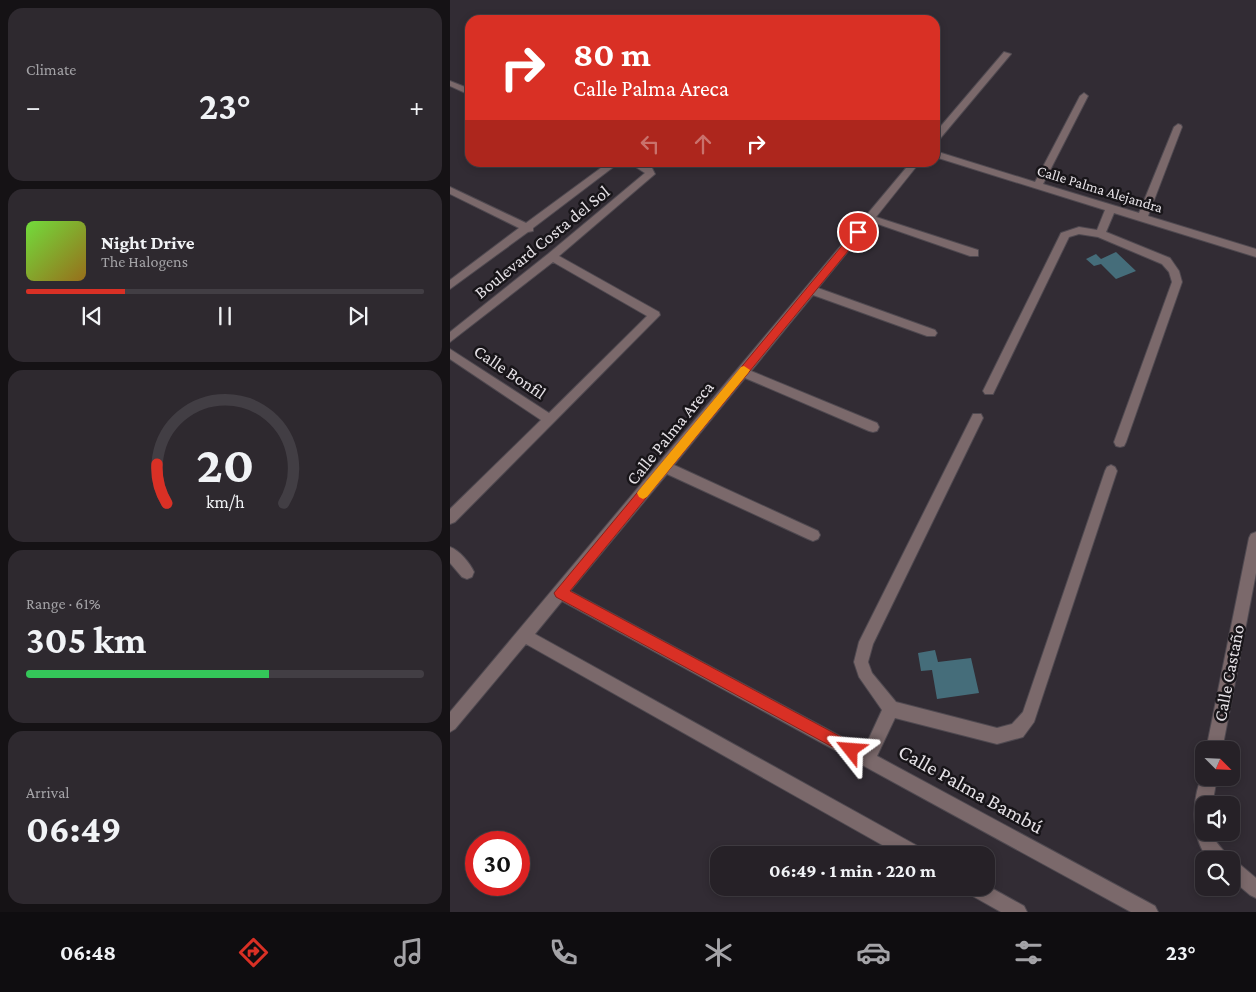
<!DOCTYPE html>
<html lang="en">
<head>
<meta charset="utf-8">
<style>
  :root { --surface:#262127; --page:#2e292f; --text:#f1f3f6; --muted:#a4a3a7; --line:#423e44; --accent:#d93025 }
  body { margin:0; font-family:"Crimson Pro",serif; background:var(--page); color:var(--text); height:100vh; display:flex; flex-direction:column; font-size:19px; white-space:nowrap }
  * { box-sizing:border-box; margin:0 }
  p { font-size:16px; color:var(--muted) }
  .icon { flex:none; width:28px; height:28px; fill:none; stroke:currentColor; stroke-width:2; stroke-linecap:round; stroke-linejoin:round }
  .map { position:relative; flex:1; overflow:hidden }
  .side { display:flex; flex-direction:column; gap:8px; padding:8px; background:#151215; width:450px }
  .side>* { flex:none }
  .banner { position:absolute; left:15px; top:15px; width:475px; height:152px; border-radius:15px; box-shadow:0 2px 8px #0003,0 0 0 1px var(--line); background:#d93025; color:#fff; overflow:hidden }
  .needle { width:32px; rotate:114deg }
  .tools { position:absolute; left:745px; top:741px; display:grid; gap:10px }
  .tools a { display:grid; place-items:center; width:45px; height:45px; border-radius:10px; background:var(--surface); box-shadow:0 2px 8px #0003,0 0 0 1px var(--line); font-size:25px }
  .speed { position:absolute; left:15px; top:831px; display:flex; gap:10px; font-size:25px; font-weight:700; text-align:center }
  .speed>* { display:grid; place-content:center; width:65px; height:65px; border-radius:50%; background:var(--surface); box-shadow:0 2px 8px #0003,0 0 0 1px var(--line); line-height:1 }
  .speed .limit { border:8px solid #d22; background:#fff; color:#111 }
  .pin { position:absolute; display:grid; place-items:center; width:42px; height:42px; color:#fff; margin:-21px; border:2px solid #fff; border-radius:50%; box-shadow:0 1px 5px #0007 }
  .me { position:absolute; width:55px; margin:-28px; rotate:298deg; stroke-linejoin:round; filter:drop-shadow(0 0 4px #0008) }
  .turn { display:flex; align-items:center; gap:18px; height:105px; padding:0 25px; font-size:22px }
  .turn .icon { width:65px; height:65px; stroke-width:2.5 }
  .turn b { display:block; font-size:35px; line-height:42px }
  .lanes { display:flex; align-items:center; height:48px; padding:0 25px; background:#0003; justify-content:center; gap:25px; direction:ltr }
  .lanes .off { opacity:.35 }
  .big { font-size:38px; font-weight:700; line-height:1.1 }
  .side .tile { flex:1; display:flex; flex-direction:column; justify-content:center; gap:8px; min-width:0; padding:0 18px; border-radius:15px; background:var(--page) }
  .side .dial { align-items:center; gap:0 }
  .dial svg { height:130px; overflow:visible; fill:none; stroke:var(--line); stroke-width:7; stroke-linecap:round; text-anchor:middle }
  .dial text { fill:var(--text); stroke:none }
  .song { display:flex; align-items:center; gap:15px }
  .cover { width:60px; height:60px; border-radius:8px; background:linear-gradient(135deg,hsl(100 70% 55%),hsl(40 70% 35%)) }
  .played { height:5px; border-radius:2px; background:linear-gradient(90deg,var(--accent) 25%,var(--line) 25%) }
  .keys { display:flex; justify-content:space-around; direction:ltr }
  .heat { display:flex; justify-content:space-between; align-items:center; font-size:28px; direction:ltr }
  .charge { height:8px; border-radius:4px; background:linear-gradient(90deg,#34c759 61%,var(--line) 0) }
  .trip { position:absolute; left:260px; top:846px; width:285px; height:50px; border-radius:15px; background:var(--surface); box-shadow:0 2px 8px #0003,0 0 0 1px var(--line); font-weight:700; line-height:50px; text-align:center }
  .tabs { display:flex; height:80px; justify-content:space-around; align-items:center; background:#0f0d10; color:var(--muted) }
  .tabs .icon { width:35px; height:35px }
  .tabs .current { color:var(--accent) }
  .tabs b { font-size:22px; color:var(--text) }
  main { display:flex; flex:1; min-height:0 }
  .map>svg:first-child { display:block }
</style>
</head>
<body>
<main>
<section class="side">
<div class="tile"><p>Climate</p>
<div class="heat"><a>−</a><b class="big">23°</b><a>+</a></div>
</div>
<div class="tile">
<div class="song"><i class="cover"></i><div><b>Night Drive</b><p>The Halogens</p></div></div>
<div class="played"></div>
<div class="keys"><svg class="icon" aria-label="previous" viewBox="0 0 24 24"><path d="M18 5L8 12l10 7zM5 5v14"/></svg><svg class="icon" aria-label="pause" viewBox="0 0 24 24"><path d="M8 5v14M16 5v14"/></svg><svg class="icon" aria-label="next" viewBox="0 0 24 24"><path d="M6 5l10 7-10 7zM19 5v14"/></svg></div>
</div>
<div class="tile dial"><svg viewBox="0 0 100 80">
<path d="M14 69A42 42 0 1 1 86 69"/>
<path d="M14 69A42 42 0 0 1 8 45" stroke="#d93025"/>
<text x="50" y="56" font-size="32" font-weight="700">20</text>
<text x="50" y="72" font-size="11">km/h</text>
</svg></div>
<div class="tile"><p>Range · 61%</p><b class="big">305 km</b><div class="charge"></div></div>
<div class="tile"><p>Arrival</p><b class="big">06:49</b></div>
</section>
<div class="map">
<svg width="806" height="912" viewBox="0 0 806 912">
  <rect width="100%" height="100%" fill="#322c34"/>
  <path fill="#456d7a" d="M666,252L686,271L666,279L651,264L644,266L636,259L646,254L651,259Z
    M485,650L488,662L521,658L529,693L487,699L482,670L471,671L468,653Z"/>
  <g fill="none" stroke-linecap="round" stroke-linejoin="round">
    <g stroke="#4f4950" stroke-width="2">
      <path id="minor" d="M554,52L561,54L488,141L485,142V133Z
        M0,81L20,89V95L0,86Z
        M634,93L638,96L593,184L689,213L724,127L728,124L731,125L732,127L698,216L806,249V257L664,213L656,232L720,258L729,271L732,282L676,442L674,446L670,447L666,446L664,442L722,282L719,272L712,264L648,237L629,234L619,237L543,394H535L533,391L611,233L629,227L647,230L655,210L485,157V151L585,182L630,96Z
        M159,162H170L83,228V231L78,232L0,289V280L69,228L0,194V187L76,223Z
        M178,162H191L202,168L205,174L109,256L209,312L210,315L5,522L0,524V509L91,420L0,359V349L99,413L197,316L103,262L0,342V332L98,254L195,173Z
        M461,162H470L426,217L528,250V256H520L422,222L368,288L485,330L487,333L485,336H477L363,295L301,371L427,423L429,427L427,431L423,432L419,431L295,378L224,465L368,531L370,535L368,539L363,541L358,539L217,474L120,591L414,749L432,710L409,677L404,662L409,642L523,414H531L533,418L423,644L418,662L422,673L446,702L547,728L562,724L573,712L655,471L657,467L661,465L665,467L667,471L584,722L573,737L547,744L445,718L427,756L705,906L708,912H681L112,601L85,634L473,849L475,855H450L76,644L5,729L0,732V712Z
        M806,532V573L772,750H756L799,538L801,534Z
        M0,547C9,550 20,563 24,572L22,577L17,579L12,577L0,563Z
        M754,772V778H767L762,805H754V832H762C764,844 775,849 780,860H759C740,838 741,797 754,772Z
        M781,859L787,862L806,878V898L800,895L781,879Z
        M536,885L574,906L577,912H551L519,894L516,888H536Z"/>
    </g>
    <use href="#minor" fill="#7b696b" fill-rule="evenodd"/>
  </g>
  <path fill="#d93025" stroke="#8d1f18" d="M408,229L412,230V234L120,591L406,745L408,750L406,755L401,757L106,597L104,593L405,230Z"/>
  <path fill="#f59e0b" d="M294,366L300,370L298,373L197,497L193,499L189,497L187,493L189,490L291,367Z"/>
  <g text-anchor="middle" stroke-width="5" stroke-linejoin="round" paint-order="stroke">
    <g font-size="15" fill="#e5e1e6" stroke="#181519">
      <text transform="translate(650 189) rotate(17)" y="5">Calle Palma Alejandra</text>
    </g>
    <g font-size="18" fill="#e5e1e6" stroke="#181519">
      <text transform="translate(92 242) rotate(-39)" y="6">Boulevard Costa del Sol</text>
      <text transform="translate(60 372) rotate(34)" y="6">Calle Bonfil</text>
      <text transform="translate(220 433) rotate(-51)" y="6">Calle Palma Areca</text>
      <text transform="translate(779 673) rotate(-79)" y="6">Calle Castaño</text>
    </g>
    <g font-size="21" fill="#e5e1e6" stroke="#181519">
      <text transform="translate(521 789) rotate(29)" y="7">Calle Palma Bambú</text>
    </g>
  </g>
</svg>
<div class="tools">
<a><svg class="needle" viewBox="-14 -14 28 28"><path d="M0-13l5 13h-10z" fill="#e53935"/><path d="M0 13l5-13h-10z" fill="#a4a3a7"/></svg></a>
<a><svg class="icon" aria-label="sound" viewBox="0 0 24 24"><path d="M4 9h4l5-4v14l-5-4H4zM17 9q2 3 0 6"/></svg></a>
<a><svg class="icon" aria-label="search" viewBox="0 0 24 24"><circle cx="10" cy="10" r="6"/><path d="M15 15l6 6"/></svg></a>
</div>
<div class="speed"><div class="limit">30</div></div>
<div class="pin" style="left:408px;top:232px;background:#d93025"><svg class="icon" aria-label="arrive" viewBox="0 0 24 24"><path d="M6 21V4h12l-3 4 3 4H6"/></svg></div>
<svg class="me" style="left:401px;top:750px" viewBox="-20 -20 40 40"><path d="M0-17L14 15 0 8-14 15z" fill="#d93025" stroke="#fff" stroke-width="4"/></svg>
<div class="trip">06:49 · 1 min · 220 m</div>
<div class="banner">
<div class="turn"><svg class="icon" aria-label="right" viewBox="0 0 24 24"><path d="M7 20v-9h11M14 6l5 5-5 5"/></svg><div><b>80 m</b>Calle Palma Areca</div></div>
<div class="lanes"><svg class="icon off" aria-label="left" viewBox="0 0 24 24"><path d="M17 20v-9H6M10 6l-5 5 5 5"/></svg><svg class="icon off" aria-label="ahead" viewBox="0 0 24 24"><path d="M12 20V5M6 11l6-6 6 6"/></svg><svg class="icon" aria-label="right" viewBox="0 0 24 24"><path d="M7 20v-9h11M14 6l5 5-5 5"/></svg></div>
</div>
</div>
</main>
<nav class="tabs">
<b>06:48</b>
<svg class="icon current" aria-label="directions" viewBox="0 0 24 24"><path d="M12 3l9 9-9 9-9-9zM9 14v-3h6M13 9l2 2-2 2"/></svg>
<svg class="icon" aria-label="music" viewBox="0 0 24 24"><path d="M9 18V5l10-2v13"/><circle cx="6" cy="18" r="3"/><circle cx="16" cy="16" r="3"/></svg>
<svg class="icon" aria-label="phone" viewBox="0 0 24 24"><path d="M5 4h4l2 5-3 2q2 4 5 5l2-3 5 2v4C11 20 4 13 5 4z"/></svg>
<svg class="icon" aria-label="climate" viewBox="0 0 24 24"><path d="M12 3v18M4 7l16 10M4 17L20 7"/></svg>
<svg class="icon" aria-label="car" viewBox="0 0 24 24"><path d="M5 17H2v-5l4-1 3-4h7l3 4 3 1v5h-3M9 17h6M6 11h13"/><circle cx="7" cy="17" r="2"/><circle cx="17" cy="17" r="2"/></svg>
<svg class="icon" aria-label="filters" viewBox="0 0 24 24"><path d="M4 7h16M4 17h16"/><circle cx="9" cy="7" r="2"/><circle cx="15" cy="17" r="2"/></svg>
<b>23°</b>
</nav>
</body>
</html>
